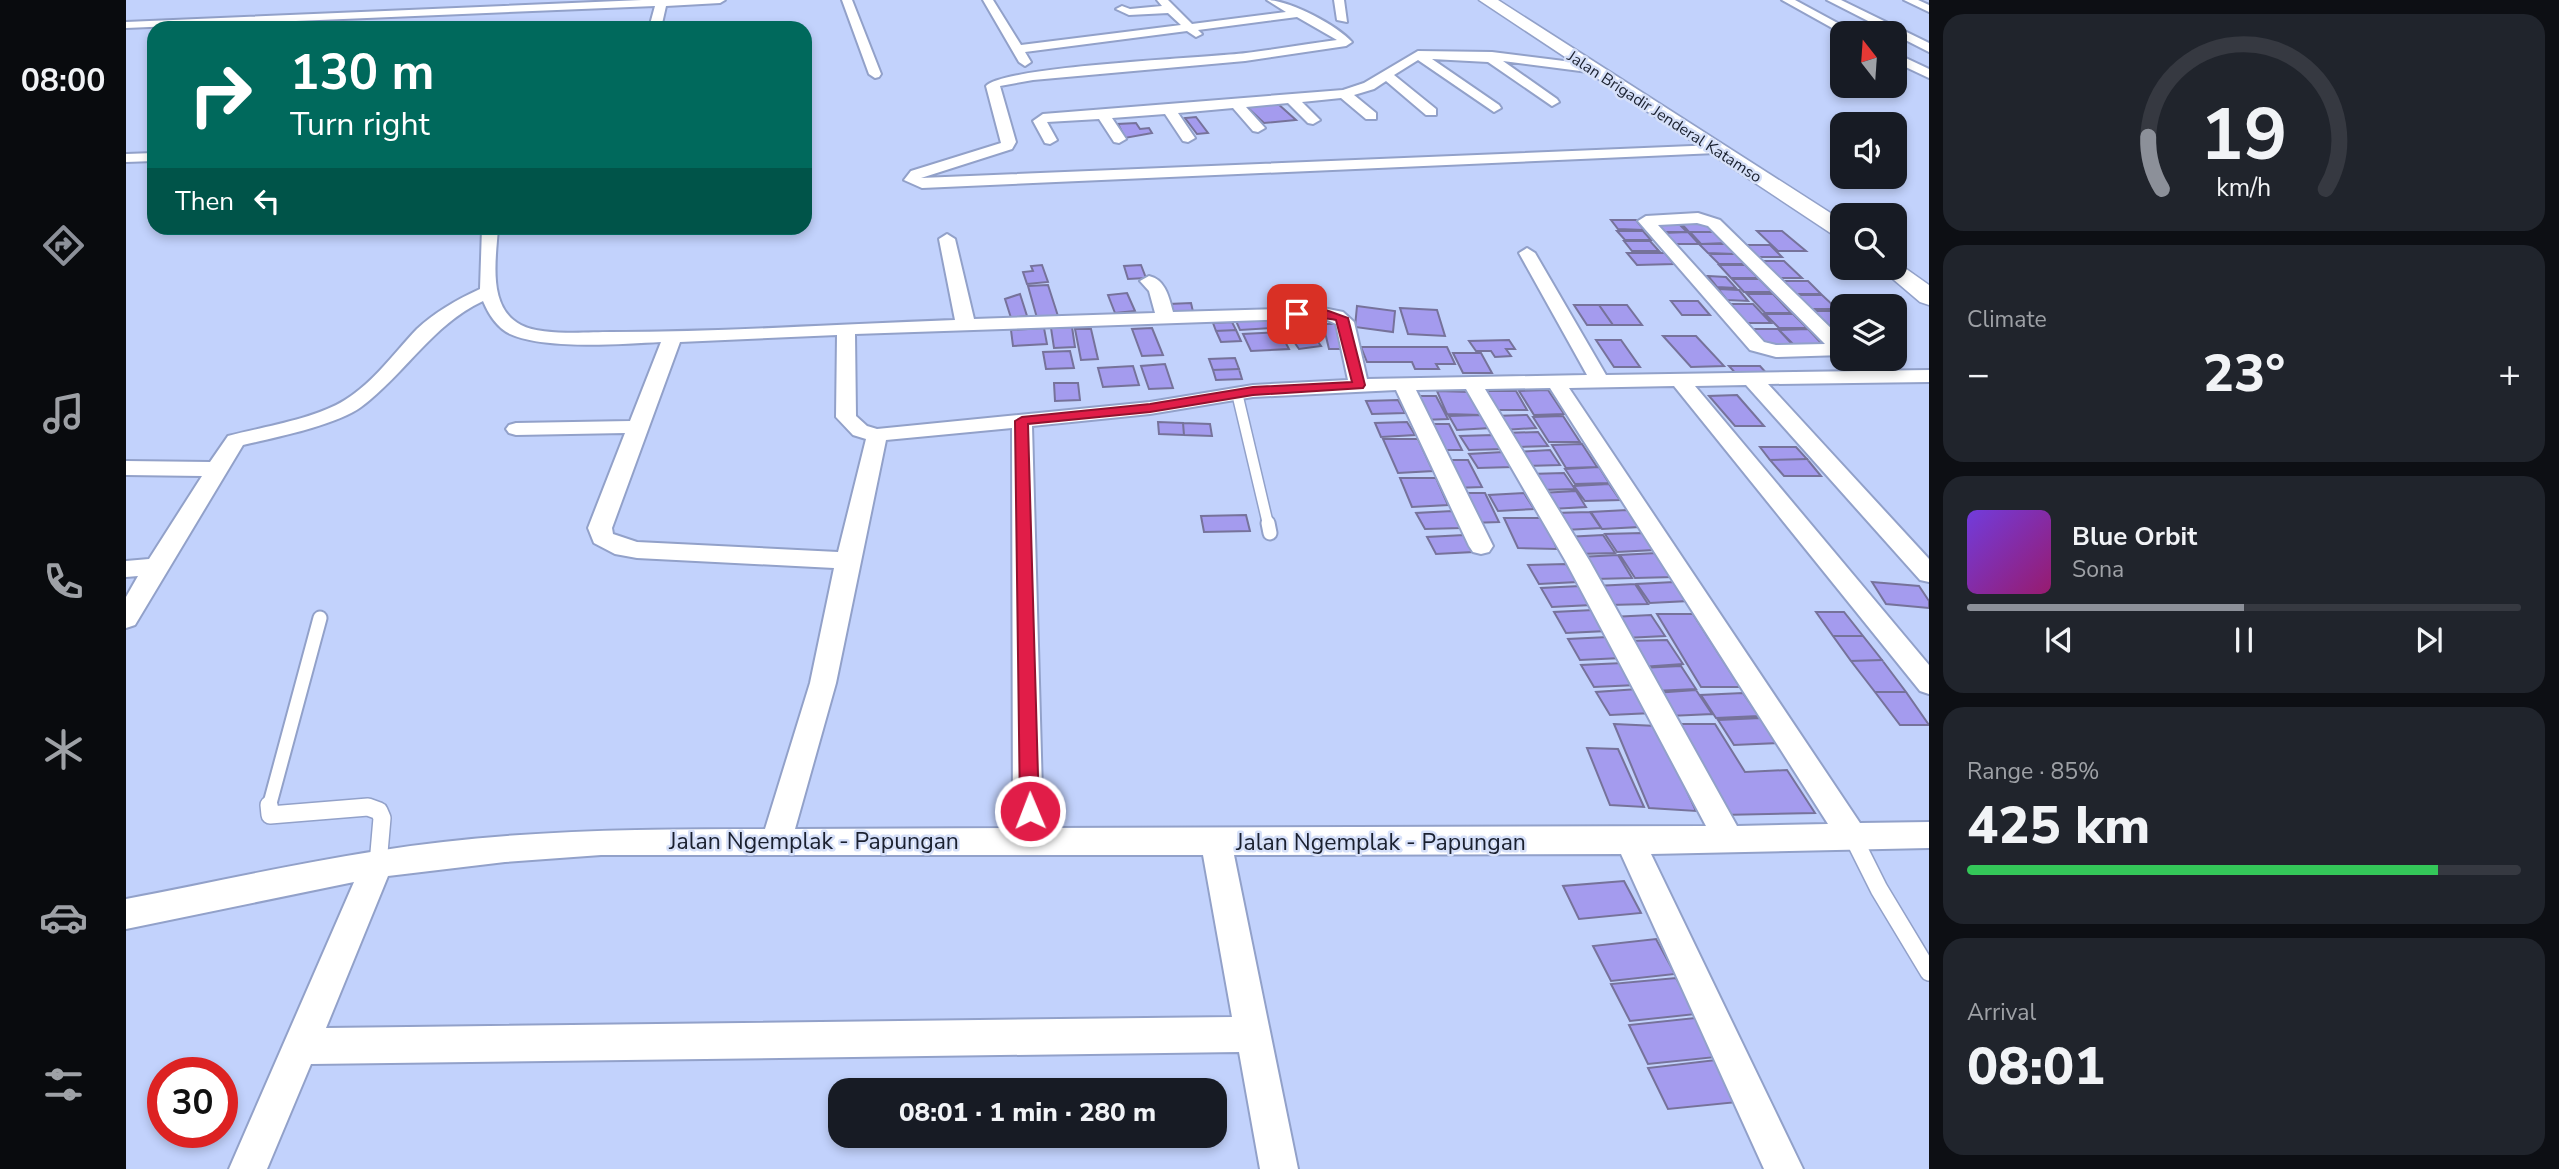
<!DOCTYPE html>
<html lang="en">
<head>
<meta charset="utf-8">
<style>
  :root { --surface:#171b24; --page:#20242c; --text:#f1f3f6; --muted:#9ea1a6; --line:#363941; --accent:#8c9099 }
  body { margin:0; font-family:"Nunito Sans",sans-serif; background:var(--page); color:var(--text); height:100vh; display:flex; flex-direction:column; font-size:26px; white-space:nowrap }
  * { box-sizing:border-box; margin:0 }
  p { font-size:23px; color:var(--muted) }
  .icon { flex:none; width:38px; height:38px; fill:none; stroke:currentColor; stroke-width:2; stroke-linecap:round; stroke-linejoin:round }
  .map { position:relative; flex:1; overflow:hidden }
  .drawer { display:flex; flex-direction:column; gap:14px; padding:14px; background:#0d0f14; width:630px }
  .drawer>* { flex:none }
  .guide { position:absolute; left:21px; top:21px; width:665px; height:214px; border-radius:21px; box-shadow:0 4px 10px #0003; background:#00695c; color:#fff; overflow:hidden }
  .needle { width:46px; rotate:343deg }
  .fabs { position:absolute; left:1704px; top:21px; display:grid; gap:14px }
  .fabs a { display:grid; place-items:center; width:77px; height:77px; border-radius:14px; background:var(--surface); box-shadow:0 4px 10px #0003; font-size:35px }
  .speed { position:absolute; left:21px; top:1057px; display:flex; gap:14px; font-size:35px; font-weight:700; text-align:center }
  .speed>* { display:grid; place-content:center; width:91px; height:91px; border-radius:50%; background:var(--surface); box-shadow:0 4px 10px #0003; line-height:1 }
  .speed .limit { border:10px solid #d22; background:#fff; color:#111 }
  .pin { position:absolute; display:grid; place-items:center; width:60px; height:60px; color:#fff; margin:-30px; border-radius:14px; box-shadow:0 4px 10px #0006 }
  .me { position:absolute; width:77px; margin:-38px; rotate:359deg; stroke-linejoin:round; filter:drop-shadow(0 0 5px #0008) }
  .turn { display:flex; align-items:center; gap:24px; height:147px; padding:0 28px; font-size:32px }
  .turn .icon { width:91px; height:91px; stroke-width:2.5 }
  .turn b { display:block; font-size:49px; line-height:60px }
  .then { display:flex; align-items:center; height:66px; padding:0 28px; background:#0003; gap:14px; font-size:26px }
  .big { font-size:52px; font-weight:800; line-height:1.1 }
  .drawer .widget { flex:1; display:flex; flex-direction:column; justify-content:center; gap:10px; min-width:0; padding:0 24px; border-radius:21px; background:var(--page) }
  .drawer .dial { align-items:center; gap:0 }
  .dial svg { height:182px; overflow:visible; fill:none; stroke:var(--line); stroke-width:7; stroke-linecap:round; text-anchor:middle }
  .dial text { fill:var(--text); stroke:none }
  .song { display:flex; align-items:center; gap:21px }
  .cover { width:84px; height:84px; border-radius:10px; background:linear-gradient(135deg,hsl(260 70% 55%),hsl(320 70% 35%)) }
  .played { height:7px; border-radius:4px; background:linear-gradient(90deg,var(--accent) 50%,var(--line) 50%) }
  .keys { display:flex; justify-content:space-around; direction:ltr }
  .heat { display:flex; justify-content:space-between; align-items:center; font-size:38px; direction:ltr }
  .charge { height:10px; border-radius:5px; background:linear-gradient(90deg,#34c759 85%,var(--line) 0) }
  .trip { position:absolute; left:702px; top:1078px; width:399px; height:70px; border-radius:21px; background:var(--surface); box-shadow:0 4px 10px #0003; font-weight:800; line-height:70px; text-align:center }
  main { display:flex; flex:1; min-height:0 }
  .tabs { display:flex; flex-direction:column; width:126px; justify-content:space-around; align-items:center; background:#090b0e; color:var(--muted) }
  .tabs .icon { width:49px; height:49px }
  .tabs .selected { color:var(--accent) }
  .tabs b { font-size:32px; color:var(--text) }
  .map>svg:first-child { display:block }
</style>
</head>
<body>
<main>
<nav class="tabs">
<b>08:00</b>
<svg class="icon selected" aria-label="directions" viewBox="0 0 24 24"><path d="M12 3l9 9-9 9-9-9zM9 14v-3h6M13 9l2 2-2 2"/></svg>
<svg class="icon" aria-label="music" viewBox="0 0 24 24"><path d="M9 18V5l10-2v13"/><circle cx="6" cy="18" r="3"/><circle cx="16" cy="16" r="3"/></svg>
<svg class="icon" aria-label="phone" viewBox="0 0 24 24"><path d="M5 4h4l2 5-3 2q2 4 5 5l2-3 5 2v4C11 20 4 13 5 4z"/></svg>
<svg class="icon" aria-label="climate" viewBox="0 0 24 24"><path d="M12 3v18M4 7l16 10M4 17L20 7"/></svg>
<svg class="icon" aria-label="car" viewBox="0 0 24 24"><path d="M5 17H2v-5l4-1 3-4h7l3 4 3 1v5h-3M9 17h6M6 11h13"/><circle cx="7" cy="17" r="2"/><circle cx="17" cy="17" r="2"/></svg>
<svg class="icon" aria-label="filters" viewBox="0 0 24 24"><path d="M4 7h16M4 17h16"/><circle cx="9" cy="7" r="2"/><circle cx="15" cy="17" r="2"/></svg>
</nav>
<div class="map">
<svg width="1803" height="1169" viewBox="0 0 1803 1169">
  <rect width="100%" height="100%" fill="#c2d2fc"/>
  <path fill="#a49bee" stroke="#76729a" stroke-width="2" d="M1151,103L1170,120L1138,123L1120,106Z
    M1070,117L1082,133L1071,134L1059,118Z
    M1010,123L1014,129L1023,128L1026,133L999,138L992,124Z
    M1485,220H1510L1518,230L1492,229Z
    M1526,221H1550L1561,232H1536Z
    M1553,221H1577L1588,232H1563Z
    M1491,231H1517L1525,240H1499Z
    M1631,231H1656L1680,251H1652Z
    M1562,232L1573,244H1547L1537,233Z
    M1564,232H1589L1600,243L1575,244Z
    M1498,241H1524L1533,251H1506Z
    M1573,244H1600L1609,254L1582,253Z
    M1619,245H1644L1656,257H1630Z
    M1501,253H1539L1548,264L1511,265Z
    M1583,254H1610L1620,264H1593Z
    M1634,261H1658L1676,278H1651Z
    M916,265L922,282L901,284L897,272L907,271L905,266Z
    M1015,265L1020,278L1002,279L998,266Z
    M1593,265H1619L1632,278H1605Z
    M1582,276L1600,277L1610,288L1591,287Z
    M1606,279H1633L1646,292H1618Z
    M1655,281H1682L1695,294H1668Z
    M922,285L932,316L911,318L902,286Z
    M1592,289L1613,290L1622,301L1601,300Z
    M1001,293L1009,311L989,313L982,295Z
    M894,294L901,316L885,318L879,299Z
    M1621,294H1647L1665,313H1639Z
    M1669,295H1696L1711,309H1683Z
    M1545,301H1572L1584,315H1556Z
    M1065,303L1068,316H1045L1043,304Z
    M1601,304H1627L1645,323H1618Z
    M1448,305H1473L1487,325H1461Z
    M1473,305H1501L1516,325H1487Z
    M1231,306L1269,311L1267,332L1229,327Z
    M1274,308L1311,310L1319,336L1282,334Z
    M1682,311H1710L1717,318V325H1697Z
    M1639,314H1667L1681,328H1653Z
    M1158,318L1162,327L1114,330L1110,321Z
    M1106,322L1110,330L1090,331L1087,323Z
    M1197,324H1214L1222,349H1203Z
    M946,327L949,347L928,348L925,328Z
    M918,328L921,344L887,346L885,330Z
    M1026,328L1037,355L1016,356L1006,329Z
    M1182,328L1195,346L1173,349L1160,330Z
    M949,329H965L972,359L955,360Z
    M1623,329H1652L1666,344H1637Z
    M1682,329L1696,344H1667L1653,330Z
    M1110,330L1115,341L1095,342L1090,331Z
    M1154,332L1163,349L1125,351L1117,334Z
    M1537,336H1570L1598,366L1565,367Z
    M1383,340L1389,349H1380L1385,356L1369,357L1365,351H1350L1343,341Z
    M1470,340H1495L1514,367H1488Z
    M1235,347H1321L1329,364H1310L1313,369H1289L1286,362H1241Z
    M944,351L948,368L920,369L917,352Z
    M1327,353H1355L1366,373H1337Z
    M1109,358L1113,369L1087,370L1083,359Z
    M1039,364L1047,388L1023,389L1015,366Z
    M1007,366L1013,385L977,387L972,368Z
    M1603,366H1634L1643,376H1612Z
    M1113,369L1116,379L1090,380L1087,370Z
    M928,383H952L954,400L929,401Z
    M1422,390L1438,414L1408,415L1393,391Z
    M1311,391L1344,392L1355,415L1321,414Z
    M1358,391H1390L1401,410H1368Z
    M1611,395L1638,426H1609L1583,396Z
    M1285,396H1310L1322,419L1296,420Z
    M1272,400L1279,413L1246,414L1240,401Z
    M1355,415L1364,428L1331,430L1323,416Z
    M1401,415L1410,428L1377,430L1368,416Z
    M1437,416L1454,442H1423L1407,417Z
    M1032,422L1057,423L1058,435L1033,434Z
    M1281,422L1289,435L1255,437L1249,423Z
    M1057,423L1084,424L1086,436L1058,435Z
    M1297,424H1323L1336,450H1309Z
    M1412,432L1422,446L1388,447L1379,433Z
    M1368,435L1377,449L1343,450L1334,436Z
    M1257,439H1292L1307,471L1272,473Z
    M1456,444L1471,467L1440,468L1426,445Z
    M1634,447H1670L1681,459L1644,460Z
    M1424,450L1434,465L1400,466L1391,452Z
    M1377,452L1386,467L1352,468L1343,454Z
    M1681,459L1695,476H1658L1644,460Z
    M1315,460H1342L1356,487L1328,488Z
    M1473,467L1483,483L1449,484L1439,469Z
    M1438,473L1449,489L1414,490L1404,474Z
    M1274,478H1310L1322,505L1286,507Z
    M1483,484L1494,500L1459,501L1448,486Z
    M1450,491L1460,507L1425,509L1415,493Z
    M1331,493H1359L1373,522L1345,523Z
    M1398,493L1408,509L1372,511L1363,495Z
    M1501,510L1513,527L1476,529L1465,512Z
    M1326,511L1335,528L1299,529L1290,513Z
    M1464,512L1475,528L1439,530L1428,513Z
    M1120,515L1124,531L1078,532L1075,516Z
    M1378,518H1417L1431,549L1392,548Z
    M1516,533L1528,550L1491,552L1479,534Z
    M1338,535L1347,552L1310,554L1301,537Z
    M1477,535L1489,553L1451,554L1440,537Z
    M1531,553L1547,577L1509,578L1494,555Z
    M1492,555L1506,578L1469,579L1454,557Z
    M1440,564L1451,582L1413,584L1402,565Z
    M1548,582L1562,601L1524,603L1511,584Z
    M1746,582L1793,586L1803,601V608L1760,604Z
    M1509,584L1522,604L1483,605L1470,586Z
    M1454,586L1465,605L1426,607L1415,588Z
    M1467,610L1480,631L1440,633L1428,612Z
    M1690,612H1718L1737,636H1707Z
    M1531,614H1567L1614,687H1575Z
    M1525,615L1539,636L1499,638L1486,617Z
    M1707,636H1737L1756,660L1725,661Z
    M1482,637L1495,658L1454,660L1442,639Z
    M1541,640L1557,664L1515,667L1500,641Z
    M1756,660L1780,692H1749L1725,661Z
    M1497,663L1510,685L1468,687L1455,665Z
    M1555,666L1570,689L1528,691L1514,668Z
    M1512,689L1526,713L1484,715L1470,692Z
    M1570,690L1586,714L1543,716L1528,693Z
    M1749,692H1780L1803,725H1774Z
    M1617,693L1633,716L1590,718L1575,695Z
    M1635,718L1652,743L1608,745L1592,720Z
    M1488,724L1531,726L1570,811L1523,808Z
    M1543,724H1589L1619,772L1661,770L1689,813L1595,815Z
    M1461,748L1492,749L1518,807L1484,805Z
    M1498,881L1515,913L1453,919L1437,886Z
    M1530,939L1549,974L1485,981L1467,946Z
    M1550,978L1570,1014L1504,1021L1485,984Z
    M1569,1018L1590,1057L1522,1064L1503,1025Z
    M1590,1060L1612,1102L1542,1109L1522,1068Z"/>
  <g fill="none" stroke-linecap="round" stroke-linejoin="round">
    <g stroke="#92a1c9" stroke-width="13">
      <path id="service-far2" d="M1111,393L1142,524"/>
    </g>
    <g stroke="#92a1c9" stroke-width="17">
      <path id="service-far1" d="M1142,523L1144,533
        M143,807L194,618"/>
    </g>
    <g stroke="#92a1c9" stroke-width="20">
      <path id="service" d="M143,805L144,815L242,807L253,811L256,818L252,864
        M1727,837L1753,889L1803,972"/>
    </g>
    <g stroke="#92a1c9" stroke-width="4">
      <path id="minor" d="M516,0H599L594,3L540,6L535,28H523L529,6L0,28V22Z
        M716,0H726L755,74L753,77L749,78L743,74Z
        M857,0H867L895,45L1055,25L1042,13L1003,15L990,9L996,6L1004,9L1036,6L1031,0H1042L1066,24L1160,12L1141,0C1163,0 1211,25 1226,42L1220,46L1119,61L907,80L874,86L890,142L886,149L795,178L1590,145L1597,149L1590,153L796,188L778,180L785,171L875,143L860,86C878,66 1080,58 1120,53C1151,49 1181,44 1211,40L1171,17L1072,30L1076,34L1070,37L1061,31L899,52L905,62L899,66L893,62Z
        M1208,0H1218L1221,22L1211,20Z
        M1656,0H1669L1730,33L1717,34Z
        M1701,0H1715L1803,43V52Z
        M1778,0H1792L1803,5V12Z
        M1292,51L1366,52L1462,64L1468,68L1462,72L1377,61L1431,99L1433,102L1426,106L1362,62L1306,59L1373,105L1375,108L1368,112L1292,60L1268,75L1310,109V115H1300L1260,81L1248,89L1228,95L1250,113V119H1240L1215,98L1176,102L1194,120L1187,124L1182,123L1162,103L1120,107L1139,128L1132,132L1127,131L1107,108L1052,113L1069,138L1062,142L1057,141L1039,114L986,118L1000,139L993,143L988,142L973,119L921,122L931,140L924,144L919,143L907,121L917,114L1217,90L1238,83Z
        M1769,53L1803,69V78L1769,62Z
        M28,153V161L0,162V154Z
        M1572,213L1594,220L1717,340V355L1650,357L1624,350L1512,221L1520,216ZM1571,223L1582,226L1699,344L1650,345L1638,342L1532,225Z
        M356,228H372C370,259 361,308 395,325C416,336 461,332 485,332C600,332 715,324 829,320L813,239L821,234L829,239L848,319L1029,313L1023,291L1014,281L1023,276C1040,280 1043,298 1047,312L1197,308L1217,312L1228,322L1241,379L1461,375L1393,253L1401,248L1409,253L1480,375L1803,370V382L1642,384L1803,559V582L1794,580L1620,385L1569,386L1803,665V694L1794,691L1548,386L1443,388L1734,823L1803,822V848L1525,854L1677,1169H1638L1495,854L1108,855L1172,1169H1134L1113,1052L185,1064L141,1169H103L228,882L0,929V899C84,883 167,864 251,851C379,830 509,829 639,829L684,683L708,568L511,558L489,554L468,543L462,528L499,433L390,435L383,433L380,429L383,425L390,423L504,421L535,342C494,344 420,350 384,334C371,328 362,313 357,301C306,325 279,374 235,407C211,425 147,438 117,445L9,625L0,628V597L12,576L0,577V561L23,559L76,476L0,475V461L84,462L102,436C136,427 189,419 219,400C248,382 268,353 291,329C309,312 332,299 354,289ZM1197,318L1210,324L1222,380L1127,385L1024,402L751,429L741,426L730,416L729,334ZM711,335L710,417L727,435L740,439L712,552L511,542L487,534L486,528L554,342ZM1424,388L1702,824L1611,826L1463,560L1359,389ZM1340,389L1439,560L1580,826L917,828L906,426L1024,414L1127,397L1270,390L1343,546L1347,552L1355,554L1363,552L1367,546L1290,390ZM886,428L887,828L669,829L710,683L760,440ZM475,855H1077L1106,1017L200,1028L262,876L379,862Z"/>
    </g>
    <g stroke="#92a1c9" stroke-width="3">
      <path id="secondary" d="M1353,0H1372L1717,221V238L1709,236Z
        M1769,261L1803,285V305L1794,302L1754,268H1769Z"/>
    </g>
    <use href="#service-far2" stroke="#fff" stroke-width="10"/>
    <use href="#service-far1" stroke="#fff" stroke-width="13"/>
    <use href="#service" stroke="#fff" stroke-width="17"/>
    <use href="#minor" fill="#fff" fill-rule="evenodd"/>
    <use href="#secondary" fill="#fff" fill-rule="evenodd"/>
  </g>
  <path fill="#e11d48" stroke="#92132f" stroke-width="2" d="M1197,309L1222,318L1239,385L1237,388L1127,395L1024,412L902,424L913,811L911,816L904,819L897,816L894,811L889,421L896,417L1024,404L1127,387L1226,382L1210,320C1197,316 1175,321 1165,314L1171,310Z"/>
  <g text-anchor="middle" stroke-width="5" stroke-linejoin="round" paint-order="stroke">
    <g font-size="16" fill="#1a202f" stroke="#d6e0f9">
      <text transform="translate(1539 116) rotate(33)" y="6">Jalan Brigadir Jenderal Katamso</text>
    </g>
    <g font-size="23" fill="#1a202f" stroke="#d6e0f9">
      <text x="688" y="849">Jalan Ngemplak - Papungan</text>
      <text x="1255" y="850">Jalan Ngemplak - Papungan</text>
    </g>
  </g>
</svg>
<div class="fabs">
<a><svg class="needle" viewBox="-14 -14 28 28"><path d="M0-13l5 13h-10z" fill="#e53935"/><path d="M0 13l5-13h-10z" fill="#9ea1a6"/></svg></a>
<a><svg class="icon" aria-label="sound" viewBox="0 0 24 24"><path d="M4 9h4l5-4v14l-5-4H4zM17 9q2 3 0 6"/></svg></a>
<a><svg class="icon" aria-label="search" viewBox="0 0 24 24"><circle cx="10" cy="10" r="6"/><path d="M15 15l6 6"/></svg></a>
<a><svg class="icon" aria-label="layers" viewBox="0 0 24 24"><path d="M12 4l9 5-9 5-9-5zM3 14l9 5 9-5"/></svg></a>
</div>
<div class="speed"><div class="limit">30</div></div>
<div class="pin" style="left:1171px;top:314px;background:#d93025"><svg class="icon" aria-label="arrive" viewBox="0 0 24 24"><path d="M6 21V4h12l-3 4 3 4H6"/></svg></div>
<svg class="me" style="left:904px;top:811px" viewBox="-20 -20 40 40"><circle r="17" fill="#e11d48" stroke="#fff" stroke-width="3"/><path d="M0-11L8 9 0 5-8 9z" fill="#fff"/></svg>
<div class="trip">08:01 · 1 min · 280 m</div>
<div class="guide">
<div class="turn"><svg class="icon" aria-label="right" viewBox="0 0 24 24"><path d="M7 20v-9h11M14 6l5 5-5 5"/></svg><div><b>130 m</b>Turn right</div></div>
<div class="then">Then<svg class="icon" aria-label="left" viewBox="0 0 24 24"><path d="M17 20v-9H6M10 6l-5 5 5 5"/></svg></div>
</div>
</div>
<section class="drawer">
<div class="widget dial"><svg viewBox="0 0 100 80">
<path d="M14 69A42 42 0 1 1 86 69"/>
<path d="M14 69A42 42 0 0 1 8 46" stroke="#8c9099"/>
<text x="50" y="56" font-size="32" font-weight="700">19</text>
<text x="50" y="72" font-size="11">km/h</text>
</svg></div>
<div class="widget"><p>Climate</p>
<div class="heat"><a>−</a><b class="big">23°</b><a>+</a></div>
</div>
<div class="widget">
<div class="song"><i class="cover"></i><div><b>Blue Orbit</b><p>Sona</p></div></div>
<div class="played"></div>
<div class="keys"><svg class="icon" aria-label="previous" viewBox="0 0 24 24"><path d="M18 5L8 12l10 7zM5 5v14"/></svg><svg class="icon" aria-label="pause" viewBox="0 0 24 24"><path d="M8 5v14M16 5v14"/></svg><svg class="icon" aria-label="next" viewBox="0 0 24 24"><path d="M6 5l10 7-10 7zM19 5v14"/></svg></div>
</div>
<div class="widget"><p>Range · 85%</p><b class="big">425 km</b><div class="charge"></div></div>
<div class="widget"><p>Arrival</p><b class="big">08:01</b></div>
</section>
</main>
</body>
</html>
